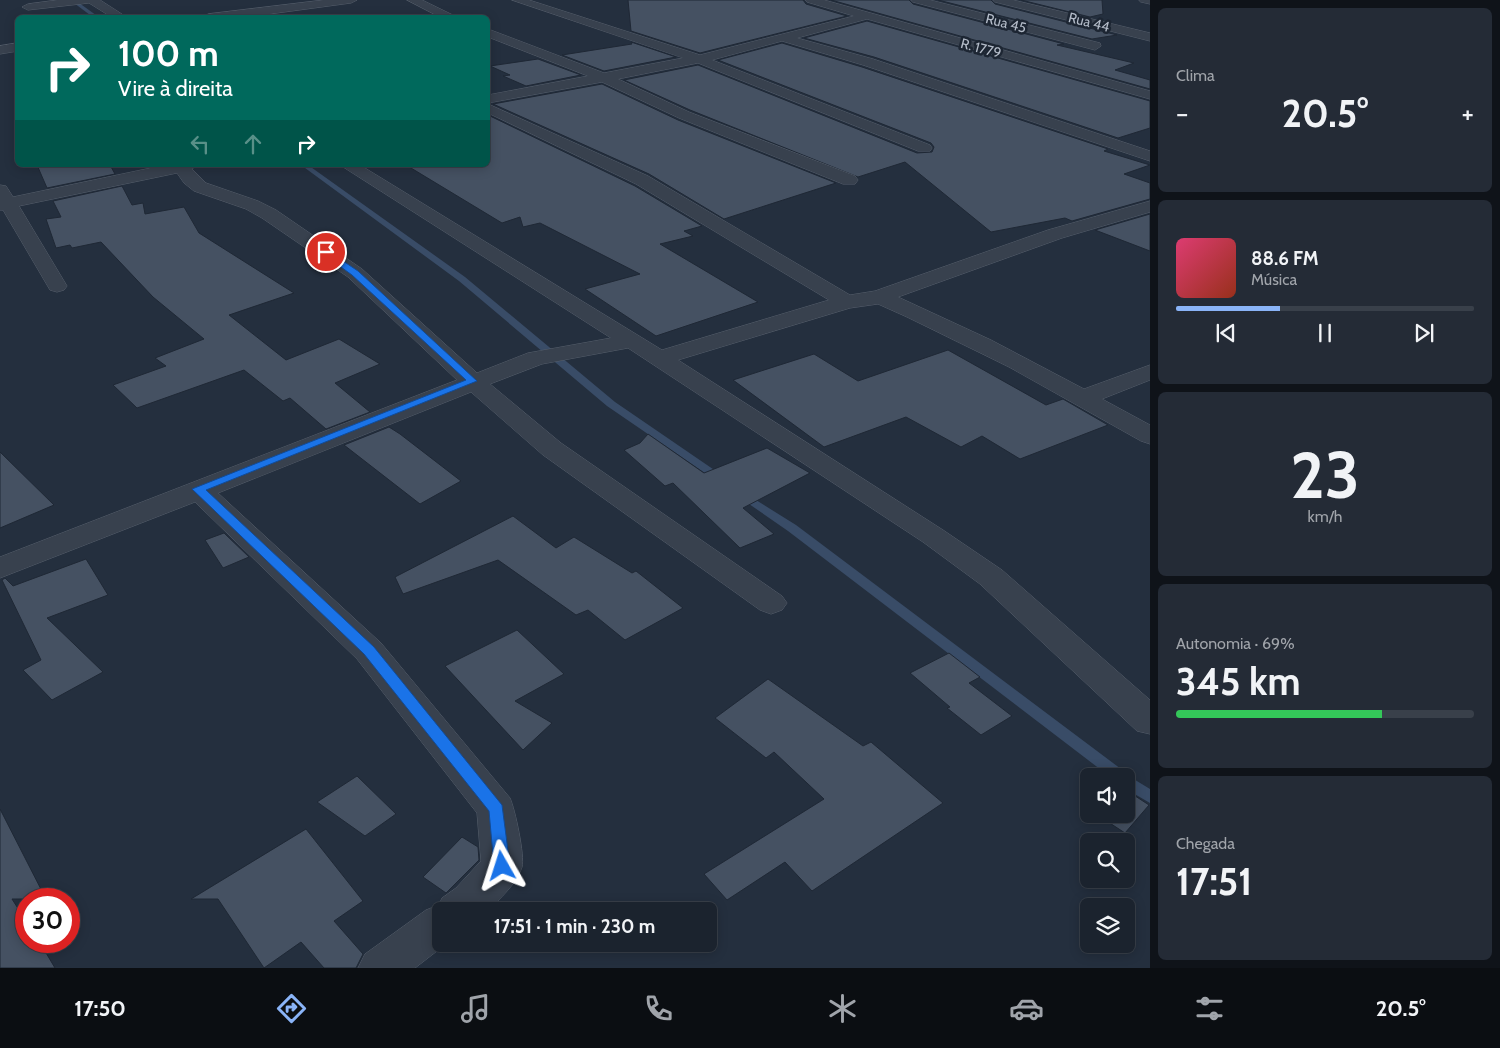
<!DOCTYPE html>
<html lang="pt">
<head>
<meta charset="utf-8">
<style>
  :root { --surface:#1b232e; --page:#242b36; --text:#f1f3f6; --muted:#a0a4aa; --line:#39404a; --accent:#8ab4f8 }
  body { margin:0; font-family:Cabin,sans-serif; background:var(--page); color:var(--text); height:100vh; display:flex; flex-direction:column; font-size:19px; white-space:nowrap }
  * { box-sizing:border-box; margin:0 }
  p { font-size:16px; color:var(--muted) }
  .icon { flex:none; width:28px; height:28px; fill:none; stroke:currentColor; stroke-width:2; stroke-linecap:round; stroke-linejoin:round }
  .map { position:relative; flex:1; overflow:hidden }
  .side { display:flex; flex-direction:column; gap:8px; padding:8px; background:#0f1319; width:350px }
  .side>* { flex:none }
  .banner { position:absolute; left:15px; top:15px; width:475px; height:152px; border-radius:8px; box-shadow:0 2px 12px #0003,0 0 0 1px var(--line); background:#00695c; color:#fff; overflow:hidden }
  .fabs { position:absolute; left:1080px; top:768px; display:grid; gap:10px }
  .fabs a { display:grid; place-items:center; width:55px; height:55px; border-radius:8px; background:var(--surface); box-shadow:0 2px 12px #0003,0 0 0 1px var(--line); font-size:25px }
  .speed { position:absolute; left:15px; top:888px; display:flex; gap:10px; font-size:25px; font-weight:700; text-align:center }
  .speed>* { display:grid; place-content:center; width:65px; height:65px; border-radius:50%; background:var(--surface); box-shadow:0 2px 12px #0003,0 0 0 1px var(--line); line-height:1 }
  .speed .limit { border:8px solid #d22; background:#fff; color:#111 }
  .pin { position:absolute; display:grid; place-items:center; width:42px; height:42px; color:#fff; margin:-21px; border:2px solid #fff; border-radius:50%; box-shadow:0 1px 5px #0007 }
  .me { position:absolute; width:55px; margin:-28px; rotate:354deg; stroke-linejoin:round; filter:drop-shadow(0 0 4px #0008) }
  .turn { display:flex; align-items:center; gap:18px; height:105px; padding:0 20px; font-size:22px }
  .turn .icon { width:65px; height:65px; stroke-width:2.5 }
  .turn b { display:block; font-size:35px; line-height:42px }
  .lanes { display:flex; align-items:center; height:48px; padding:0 20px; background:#0003; justify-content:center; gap:25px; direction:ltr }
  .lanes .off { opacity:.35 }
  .big { font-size:38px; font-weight:800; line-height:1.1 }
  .side .widget { flex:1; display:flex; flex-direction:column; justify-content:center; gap:8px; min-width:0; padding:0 18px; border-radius:8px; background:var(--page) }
  .side .dial { align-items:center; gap:0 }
  .dial b { font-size:65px; line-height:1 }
  .song { display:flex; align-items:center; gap:15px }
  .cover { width:60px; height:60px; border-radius:8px; background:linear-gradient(135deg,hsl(340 70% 55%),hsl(10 70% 35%)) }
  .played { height:5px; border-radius:2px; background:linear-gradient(90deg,var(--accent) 35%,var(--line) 35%) }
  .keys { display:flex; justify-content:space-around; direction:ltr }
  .heat { display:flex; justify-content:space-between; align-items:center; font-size:28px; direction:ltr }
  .charge { height:8px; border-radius:4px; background:linear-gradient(90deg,#34c759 69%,var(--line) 0) }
  .trip { position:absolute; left:432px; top:902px; width:285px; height:50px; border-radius:8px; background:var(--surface); box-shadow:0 2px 12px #0003,0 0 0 1px var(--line); font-weight:800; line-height:50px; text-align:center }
  .tabs { display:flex; height:80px; justify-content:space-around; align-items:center; background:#0b0e12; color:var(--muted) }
  .tabs .icon { width:35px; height:35px }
  .tabs .selected { color:var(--accent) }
  .tabs b { font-size:22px; color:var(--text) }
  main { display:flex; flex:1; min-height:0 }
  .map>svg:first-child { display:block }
</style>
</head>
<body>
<main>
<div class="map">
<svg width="1150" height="968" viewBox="0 0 1150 968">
  <rect width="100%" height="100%" fill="#242f3e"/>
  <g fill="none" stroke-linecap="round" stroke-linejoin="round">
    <path fill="#394c67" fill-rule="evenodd" d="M70,0H75L100,18H94Z
      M301,165H308L465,277L615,402L726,478L728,480L726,482H718L607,406L459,281Z
      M743,492L796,525L1125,772L1127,775L1150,789V803L1126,789V776H1109L788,531L739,497L737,495L739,493Z"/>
  </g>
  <path fill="#455162" stroke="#1f2835" d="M628,0H803L806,4L847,16L700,53L631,31Z
    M831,0H909L913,4L1064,44L1057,45L1134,63L1115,70L1150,80V89Z
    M938,0H991L995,4L1117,35L1092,39Z
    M1021,0H1102L1103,14L1090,17Z
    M867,21L1150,101V128L1118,138L874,57L804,38Z
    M631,42L676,57L604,71L562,55L632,44Z
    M782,43L862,67L1108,149L1104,151L1150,165L1124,174L1150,183V199L1072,221L1065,218L991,232L905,162L858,177L690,110L624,80L698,65L917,153L932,152L934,147L931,143L718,60Z
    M538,59L581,75L526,86L503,76L510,75L490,66Z
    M602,84L678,120L836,183L724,219L649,174L493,104Z
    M488,115L635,186L702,226L684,231L693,236L660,244L758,302L656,336L585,289L640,274L540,223L523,227L520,217L502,223L406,165H488Z
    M37,165H110L115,174L47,188Z
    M122,186L132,205L143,203L145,214L184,207L199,233L294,293L229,315L286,360L339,339L380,364L335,383L370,412L326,429L290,398L283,401L244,370L137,408L113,385L166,366L155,358L204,339L153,297L101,242L72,248L70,245L56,248L46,219L61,217L53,201Z
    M1150,214V251L1095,230Z
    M948,350L1046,405L1063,399L1108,425L1020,459L982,436L961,447L906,417L824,447L733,380L814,354L858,381Z
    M389,427L400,434L461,481L420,504L344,445Z
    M648,434L704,473L767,448L810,473L743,508L774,534L740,548L673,483L665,486L624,450L640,443Z
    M0,452L54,505L0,528Z
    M513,516L556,548L574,537L632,573L636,571L683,608L625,640L588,610L576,615L498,560L403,594L395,577Z
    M224,533L249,557L223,568L205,540Z
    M86,559L108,595L47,618L103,672L52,700L23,670L41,660L2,580L5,578L13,586Z
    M517,630L564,674L515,701L552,723L523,750L445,666Z
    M949,653L980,677L969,683L1012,716L981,735L947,708L950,707L910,673Z
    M768,679L863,746L871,742L943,803L812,891L785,862L727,900L704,874L824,799L774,752L766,758L715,718Z
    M357,776L396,814L365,836L317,802Z
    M1126,790L1149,805L1125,833L1096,814H1126Z
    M0,809L46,899H12L26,921V941H39L55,968H0Z
    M306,829L363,901L334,921L363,954L356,968H324L301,942L264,968L218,899H191Z
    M462,837L478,847L479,860L446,893L423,877Z"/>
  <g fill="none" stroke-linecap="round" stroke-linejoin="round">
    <g stroke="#565f6c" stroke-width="1">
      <path id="minor" d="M58,0H100L128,18H113L89,3L28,10L22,7L28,4Z
        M324,0H357L351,3L240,18H202L208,14Z
        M407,0H422L459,18H442Z
        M512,0H529L700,55L854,16L807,2L805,0H824L1150,91V99L867,19L797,38L873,59L1150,151V161L863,65L782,41L712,60L930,145L932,148L930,151H918L698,63L618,79L689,112L855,176L858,180L855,184H843L679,118L602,82L488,103V95L588,76L488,37V29L604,73L683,58Z
        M911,0H930L1100,43L1101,46L1095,50L913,2Z
        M993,0H1013L1150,33V41L995,2Z
        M1139,0H1150V4L1141,2Z
        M18,43V51L0,54V46Z
        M488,104L648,176L850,295L875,291L1048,230L1150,201V212L1062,238L898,297L991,340L1084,389L1150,365V380L1102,399L1150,425V444L1141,441L1009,367L907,317L878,304L850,308L678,360L943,530L1002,570L1150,700V734L1137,731L980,584L923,542L628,348L542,364L490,384L561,443L782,596L787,603L782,610L771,614L760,610L543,455L471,392L218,493L381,643L510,798C515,809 525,856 522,867C517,884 499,899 488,911H441V944H446L415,968H358L365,954L426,910L439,905L442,898L456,888L481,861L477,813L357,659L195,502L0,578V557L457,380L348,277L262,218L246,209L194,191L184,183L177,173L19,206L67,286L64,290L57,292L50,290L3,210H0V185L6,186L13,197L165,165H197L192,169L206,183L258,201L276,210L362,269L477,373L528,353L611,338L340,165H360L662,350L829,300L636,184L488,113Z"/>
    </g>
    <use href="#minor" fill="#38414e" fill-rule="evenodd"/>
  </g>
  <path fill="#1a73e8" stroke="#114b97" d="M323,251H328L358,271L477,381L206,490L374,647L502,805L510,866L508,871L502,873L496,871L494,866L489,811L364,654L192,489L466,380L352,275L323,254Z"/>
  <g text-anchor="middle" stroke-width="5" stroke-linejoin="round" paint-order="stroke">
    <g font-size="14" fill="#b4bcc9" stroke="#1d2633">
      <text transform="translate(1089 22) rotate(14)" y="5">Rua 44</text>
      <text transform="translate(1006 23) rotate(14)" y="5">Rua 45</text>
      <text transform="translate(981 48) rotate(15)" y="5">R. 1779</text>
    </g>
  </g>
</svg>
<div class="fabs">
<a><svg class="icon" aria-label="sound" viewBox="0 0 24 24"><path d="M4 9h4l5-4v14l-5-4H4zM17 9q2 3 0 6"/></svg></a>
<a><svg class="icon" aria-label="search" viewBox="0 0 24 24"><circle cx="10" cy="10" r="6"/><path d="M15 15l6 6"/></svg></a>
<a><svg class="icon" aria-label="layers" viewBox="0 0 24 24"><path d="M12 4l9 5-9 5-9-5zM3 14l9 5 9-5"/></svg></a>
</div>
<div class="speed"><div class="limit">30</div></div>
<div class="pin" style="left:326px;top:252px;background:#d93025"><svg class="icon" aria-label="arrive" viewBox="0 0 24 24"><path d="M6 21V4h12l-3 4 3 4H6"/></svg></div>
<svg class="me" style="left:502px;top:866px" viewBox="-20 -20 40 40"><path d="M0-17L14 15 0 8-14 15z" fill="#1a73e8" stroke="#fff" stroke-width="4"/></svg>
<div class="trip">17:51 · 1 min · 230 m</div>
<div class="banner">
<div class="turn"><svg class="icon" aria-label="right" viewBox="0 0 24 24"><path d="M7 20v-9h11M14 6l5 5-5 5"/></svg><div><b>100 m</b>Vire à direita</div></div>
<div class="lanes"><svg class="icon off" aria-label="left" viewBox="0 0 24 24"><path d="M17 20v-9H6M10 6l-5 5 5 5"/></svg><svg class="icon off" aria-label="ahead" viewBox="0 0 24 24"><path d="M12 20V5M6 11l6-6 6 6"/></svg><svg class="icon" aria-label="right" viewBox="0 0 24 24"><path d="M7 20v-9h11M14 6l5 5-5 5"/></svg></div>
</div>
</div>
<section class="side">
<div class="widget"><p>Clima</p>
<div class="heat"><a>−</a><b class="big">20.5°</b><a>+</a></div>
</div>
<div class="widget">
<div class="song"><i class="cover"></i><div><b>88.6 FM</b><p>Música</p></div></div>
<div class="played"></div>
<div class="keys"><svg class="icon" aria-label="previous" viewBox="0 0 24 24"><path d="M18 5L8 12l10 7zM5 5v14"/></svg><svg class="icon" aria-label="pause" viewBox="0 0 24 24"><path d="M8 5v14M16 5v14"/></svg><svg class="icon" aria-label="next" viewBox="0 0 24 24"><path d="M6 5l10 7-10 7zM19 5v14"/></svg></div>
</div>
<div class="widget dial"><b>23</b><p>km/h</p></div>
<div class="widget"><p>Autonomia · 69%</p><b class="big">345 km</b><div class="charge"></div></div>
<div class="widget"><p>Chegada</p><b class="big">17:51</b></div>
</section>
</main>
<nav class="tabs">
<b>17:50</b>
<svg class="icon selected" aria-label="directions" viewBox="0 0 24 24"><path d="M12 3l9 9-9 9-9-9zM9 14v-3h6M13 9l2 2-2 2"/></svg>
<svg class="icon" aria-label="music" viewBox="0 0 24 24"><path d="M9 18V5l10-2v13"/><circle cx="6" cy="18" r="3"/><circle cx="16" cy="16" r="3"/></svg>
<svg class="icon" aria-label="phone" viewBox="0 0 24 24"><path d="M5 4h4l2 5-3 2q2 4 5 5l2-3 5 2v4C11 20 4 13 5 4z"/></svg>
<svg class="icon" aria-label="climate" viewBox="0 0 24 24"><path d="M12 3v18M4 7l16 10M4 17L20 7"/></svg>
<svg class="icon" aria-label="car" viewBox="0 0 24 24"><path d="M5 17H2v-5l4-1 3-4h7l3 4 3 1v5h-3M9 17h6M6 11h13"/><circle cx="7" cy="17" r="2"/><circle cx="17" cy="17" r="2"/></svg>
<svg class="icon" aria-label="filters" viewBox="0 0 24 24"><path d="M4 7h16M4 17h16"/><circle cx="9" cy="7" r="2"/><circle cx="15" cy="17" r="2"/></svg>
<b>20.5°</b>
</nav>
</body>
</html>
